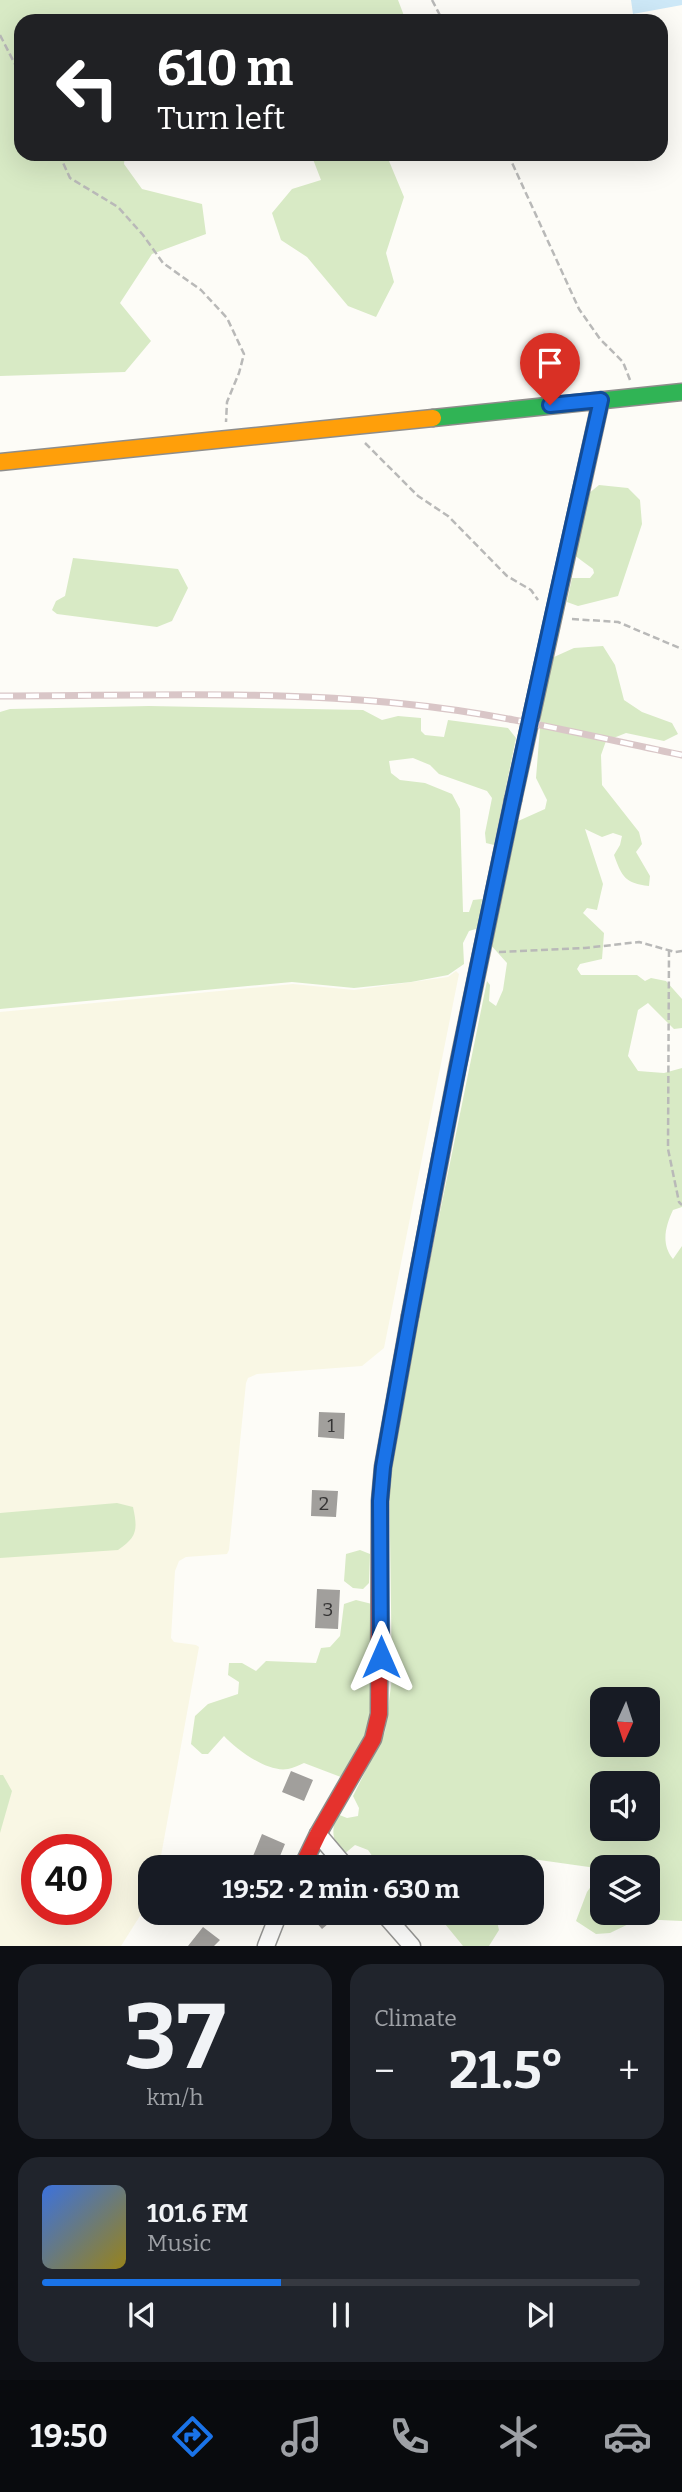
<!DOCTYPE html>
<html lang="en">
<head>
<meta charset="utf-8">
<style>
  :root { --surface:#171b24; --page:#20242c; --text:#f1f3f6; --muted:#9ea1a6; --line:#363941; --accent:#1a73e8 }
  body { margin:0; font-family:Bitter,serif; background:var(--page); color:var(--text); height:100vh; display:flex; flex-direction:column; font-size:26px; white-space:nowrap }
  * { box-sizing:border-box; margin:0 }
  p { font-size:23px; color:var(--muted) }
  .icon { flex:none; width:38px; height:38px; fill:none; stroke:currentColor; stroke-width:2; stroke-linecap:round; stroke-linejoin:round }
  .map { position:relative; height:1946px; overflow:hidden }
  .side { display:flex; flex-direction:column; gap:18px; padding:18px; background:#0d0f14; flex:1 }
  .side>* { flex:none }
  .guide { position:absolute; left:14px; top:14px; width:654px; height:147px; border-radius:21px; box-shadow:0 7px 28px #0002; background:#202124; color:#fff; overflow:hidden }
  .needle { width:46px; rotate:183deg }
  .controls { position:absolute; left:590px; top:1687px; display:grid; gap:14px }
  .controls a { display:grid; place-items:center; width:70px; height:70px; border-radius:14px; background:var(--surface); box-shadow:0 7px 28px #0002; font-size:35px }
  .speed { position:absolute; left:21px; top:1834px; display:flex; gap:14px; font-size:35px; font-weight:700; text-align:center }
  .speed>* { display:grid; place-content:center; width:91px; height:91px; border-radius:50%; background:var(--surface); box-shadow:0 7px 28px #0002; line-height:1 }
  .speed .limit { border:10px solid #d22; background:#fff; color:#111 }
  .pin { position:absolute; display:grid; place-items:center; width:60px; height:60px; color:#fff; margin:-72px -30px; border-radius:50% 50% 50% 0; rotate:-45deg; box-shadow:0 0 7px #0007 }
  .pin .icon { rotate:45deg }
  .me { position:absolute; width:77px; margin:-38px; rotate:0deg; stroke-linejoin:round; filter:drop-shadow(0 0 5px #0008) }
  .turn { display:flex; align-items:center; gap:24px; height:147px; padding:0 28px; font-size:32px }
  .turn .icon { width:91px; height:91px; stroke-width:2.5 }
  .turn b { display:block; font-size:49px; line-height:60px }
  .big { font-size:52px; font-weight:700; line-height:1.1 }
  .side .widget { flex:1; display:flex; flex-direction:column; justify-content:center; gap:10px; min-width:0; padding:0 24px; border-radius:21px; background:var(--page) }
  .side .dial { align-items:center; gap:0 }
  .dial b { font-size:91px; line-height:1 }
  .song { display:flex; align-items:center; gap:21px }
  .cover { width:84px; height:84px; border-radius:10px; background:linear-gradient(135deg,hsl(220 70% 55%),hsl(50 70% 35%)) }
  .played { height:7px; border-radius:4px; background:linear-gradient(90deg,var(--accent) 40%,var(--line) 40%) }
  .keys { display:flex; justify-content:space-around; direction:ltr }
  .heat { display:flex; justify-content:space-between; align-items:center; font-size:38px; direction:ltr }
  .side .tiles { flex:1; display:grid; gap:18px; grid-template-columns:1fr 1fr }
  .widget:last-child { grid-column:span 2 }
  .trip { position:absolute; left:138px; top:1855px; width:406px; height:70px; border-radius:21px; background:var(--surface); box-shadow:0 7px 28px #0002; font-weight:700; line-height:70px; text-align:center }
  .tabs { display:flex; height:112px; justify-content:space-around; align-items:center; background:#090b0e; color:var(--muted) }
  .tabs .icon { width:49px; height:49px }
  .tabs .active { color:var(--accent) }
  .tabs b { font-size:32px; color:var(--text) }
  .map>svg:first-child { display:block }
</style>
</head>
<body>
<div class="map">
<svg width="682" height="1946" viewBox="0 0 682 1946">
  <rect width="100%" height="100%" fill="#fdfcf7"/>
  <path fill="#f9f7e4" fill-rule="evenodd" d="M456,971L459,974L384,1348L362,1366L257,1374L248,1378L246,1383L229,1550L227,1554L186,1557L179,1561L175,1571L171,1638L174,1642L196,1645L199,1647L159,1867H150V1900L121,1946H0V1012L293,984L354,990L448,977ZM37,1850H96V1909H37Z"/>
  <path fill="#d8eac5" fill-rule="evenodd" d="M0,0H398L406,21H21V154H125L124,164L142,189L202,204L206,234L152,254L120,303L151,341L125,372L0,376Z
    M311,154H397L389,161L404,197L386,253L394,282L376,317L348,306L307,257L281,240L272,213L292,189L321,180Z
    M599,485L628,488L640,500L642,524L618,596L578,606L567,602L572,578H590L594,573L593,569L574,555L588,494Z
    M73,558L178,569L188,588L172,621L157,627L57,614L52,610L56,601L65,596Z
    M603,646L615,665L624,700L642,712L672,723L678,734L664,741L626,733L606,741L601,755L602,785L639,832L642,844L636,852L650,876L649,886C625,883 622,877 614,855L620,845L622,836L613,833L602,837L585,829L603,884L597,910L587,908L583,913L604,933L602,959L580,964L577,969L581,975H637L645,981L651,978L666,981L682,999V1028L674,1029L648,1003L638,1010L628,1056L638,1071L664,1073L682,1068V1207L673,1210C665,1227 661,1244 673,1259L682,1246V1921L639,1919L610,1933L596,1934L576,1921L587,1892L599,1875L596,1868L518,1857L504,1867H380L368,1850L355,1845L343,1855C332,1840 331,1832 337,1814L347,1818L358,1816L359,1808L353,1796L385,1732L392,1678L389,1463L487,981L490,985L489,1001L496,1006L503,990L507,963L489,943L516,822L545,809L547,800L536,778L542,703L554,657L574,648ZM602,1699H648V1745H602ZM602,1783H648V1829H602ZM602,1867H648V1913H602Z
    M149,706L363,710L382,720L398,716L421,718V731L425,735L444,737L448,720L508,728L516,738L494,845L486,843L485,833L492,798L487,791L439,774L430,765L413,758L389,761L391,773L400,780L425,783L452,794L460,809L463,912H469L473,900L482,899L479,928L469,931L463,943L464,964L448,975L411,982L354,988L292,982L0,1009V712L10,709Z
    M117,1503L133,1507C138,1530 137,1537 118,1550L0,1558V1513Z
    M360,1550L370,1554L369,1583L363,1589L353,1588L344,1581L346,1554Z
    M356,1600L372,1604L376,1712L346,1779L304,1763C299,1765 293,1768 288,1769C268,1773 237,1750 224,1736L208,1754H202L191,1744L195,1716L208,1704L238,1694L239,1682L228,1675L229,1663H242L256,1671L266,1661L316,1663L321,1648L330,1647L340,1636L344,1604Z
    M0,1775H3L12,1791L0,1833Z
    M436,1913H495L499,1930L489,1946H463Z"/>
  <path fill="#cde8f7" d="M631,0H682V5L633,14Z"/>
  <path fill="#a19f9c" d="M319,1412L345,1413L344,1439L318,1437Z
    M312,1490L338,1491L336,1517L311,1516Z
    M317,1589L340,1590L338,1629L315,1628Z
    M291,1771L313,1780L304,1801L282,1792Z
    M262,1834L285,1844L280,1856L287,1859L283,1867H266L251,1861Z
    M308,1913H341L322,1929Z
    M203,1927L220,1940L214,1946H188Z"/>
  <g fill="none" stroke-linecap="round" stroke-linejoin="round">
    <g stroke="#979795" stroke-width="19">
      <path id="street" d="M318,1834L346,1867
        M383,1913L412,1946
        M266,1946L279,1913"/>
    </g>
    <g stroke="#8e8d8b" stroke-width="19">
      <path id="fast" d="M433,418L682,392
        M513,800L601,400"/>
    </g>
    <g stroke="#8e8d8b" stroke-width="19">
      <path id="slow" d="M0,462L433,418
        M410,1316L458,1065L513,800"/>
    </g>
    <g stroke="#8e8d8b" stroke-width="19">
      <path id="jam" d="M302,1867L318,1834L373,1739L379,1714L380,1501L383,1467L410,1316"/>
    </g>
    <path stroke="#b9b9b8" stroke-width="2.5" stroke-dasharray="7 3.5" stroke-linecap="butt" d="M432,0L443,21
      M0,35L21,76
      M59,154L70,178L118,207L143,235L163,263L201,290L227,318L244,354L239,373L227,402L226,422
      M508,154L579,309L600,339L623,362L630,380
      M365,443L418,496L448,516L507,576L531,590L538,600
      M572,619L618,622L682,649
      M669,950L668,1149L679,1202L682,1205
      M499,952L585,948L639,942L675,952L682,951"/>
    <use href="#street" stroke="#fffffe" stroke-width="16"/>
    <use href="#fast" stroke="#30b455" stroke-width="16"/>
    <use href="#slow" stroke="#ff9f0a" stroke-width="16"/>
    <use href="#jam" stroke="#e5322d" stroke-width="16"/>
    <g stroke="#d9c6c7" stroke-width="7">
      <path id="rail" d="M0,696C135,696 271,690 405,704C498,713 590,736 682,755"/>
    </g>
    <use href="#rail" stroke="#fff" stroke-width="4.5" stroke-dasharray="13" stroke-linecap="butt"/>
  </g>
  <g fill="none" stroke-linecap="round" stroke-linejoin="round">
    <g stroke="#114b97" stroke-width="18">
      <path id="route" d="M381,1657L380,1501L383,1467C445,1109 521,754 601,400L550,405"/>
    </g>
    <use href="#route" stroke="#1a73e8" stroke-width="12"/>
  </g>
  <g text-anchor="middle" stroke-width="7" stroke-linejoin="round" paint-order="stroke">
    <g font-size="19" fill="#353434">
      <text x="331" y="1432">1</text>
      <text x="324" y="1510">2</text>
      <text x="328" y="1616">3</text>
    </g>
  </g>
</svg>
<div class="controls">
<a><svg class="needle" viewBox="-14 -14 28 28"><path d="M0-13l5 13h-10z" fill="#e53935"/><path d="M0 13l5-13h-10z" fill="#9ea1a6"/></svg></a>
<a><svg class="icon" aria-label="sound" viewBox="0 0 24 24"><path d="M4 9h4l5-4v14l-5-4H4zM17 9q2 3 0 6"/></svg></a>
<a><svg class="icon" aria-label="layers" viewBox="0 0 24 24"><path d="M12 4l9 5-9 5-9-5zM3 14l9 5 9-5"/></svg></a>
</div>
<div class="speed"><div class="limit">40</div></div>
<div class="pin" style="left:550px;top:405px;background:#d93025"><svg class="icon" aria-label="arrive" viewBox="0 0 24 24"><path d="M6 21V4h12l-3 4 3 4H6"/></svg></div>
<svg class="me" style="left:381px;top:1657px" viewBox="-20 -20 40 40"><path d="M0-17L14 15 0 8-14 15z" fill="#1a73e8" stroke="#fff" stroke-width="4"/></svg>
<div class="trip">19:52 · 2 min · 630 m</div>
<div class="guide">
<div class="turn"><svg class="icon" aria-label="left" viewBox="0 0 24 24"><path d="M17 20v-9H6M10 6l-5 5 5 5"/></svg><div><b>610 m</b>Turn left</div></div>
</div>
</div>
<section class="side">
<div class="tiles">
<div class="widget dial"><b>37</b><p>km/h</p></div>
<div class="widget"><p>Climate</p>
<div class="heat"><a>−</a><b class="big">21.5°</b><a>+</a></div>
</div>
<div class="widget">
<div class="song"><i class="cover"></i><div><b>101.6 FM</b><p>Music</p></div></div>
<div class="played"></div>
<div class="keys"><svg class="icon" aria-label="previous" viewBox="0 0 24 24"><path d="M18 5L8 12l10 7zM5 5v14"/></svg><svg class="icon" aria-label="pause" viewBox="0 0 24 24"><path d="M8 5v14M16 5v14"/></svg><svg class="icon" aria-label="next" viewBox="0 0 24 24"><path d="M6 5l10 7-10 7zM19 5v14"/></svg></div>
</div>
</div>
</section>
<nav class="tabs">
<b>19:50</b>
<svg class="icon active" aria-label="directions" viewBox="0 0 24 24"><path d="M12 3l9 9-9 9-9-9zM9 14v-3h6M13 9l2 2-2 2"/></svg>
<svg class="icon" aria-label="music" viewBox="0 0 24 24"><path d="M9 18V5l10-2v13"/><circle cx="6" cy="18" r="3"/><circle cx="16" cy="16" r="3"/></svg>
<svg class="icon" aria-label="phone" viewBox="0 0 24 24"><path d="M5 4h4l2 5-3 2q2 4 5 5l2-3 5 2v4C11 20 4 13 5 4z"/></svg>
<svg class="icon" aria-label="climate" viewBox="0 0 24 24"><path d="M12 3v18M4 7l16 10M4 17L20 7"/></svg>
<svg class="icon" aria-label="car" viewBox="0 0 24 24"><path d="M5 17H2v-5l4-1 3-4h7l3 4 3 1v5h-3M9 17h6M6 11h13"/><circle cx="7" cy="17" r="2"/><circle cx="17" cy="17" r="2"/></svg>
</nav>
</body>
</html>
